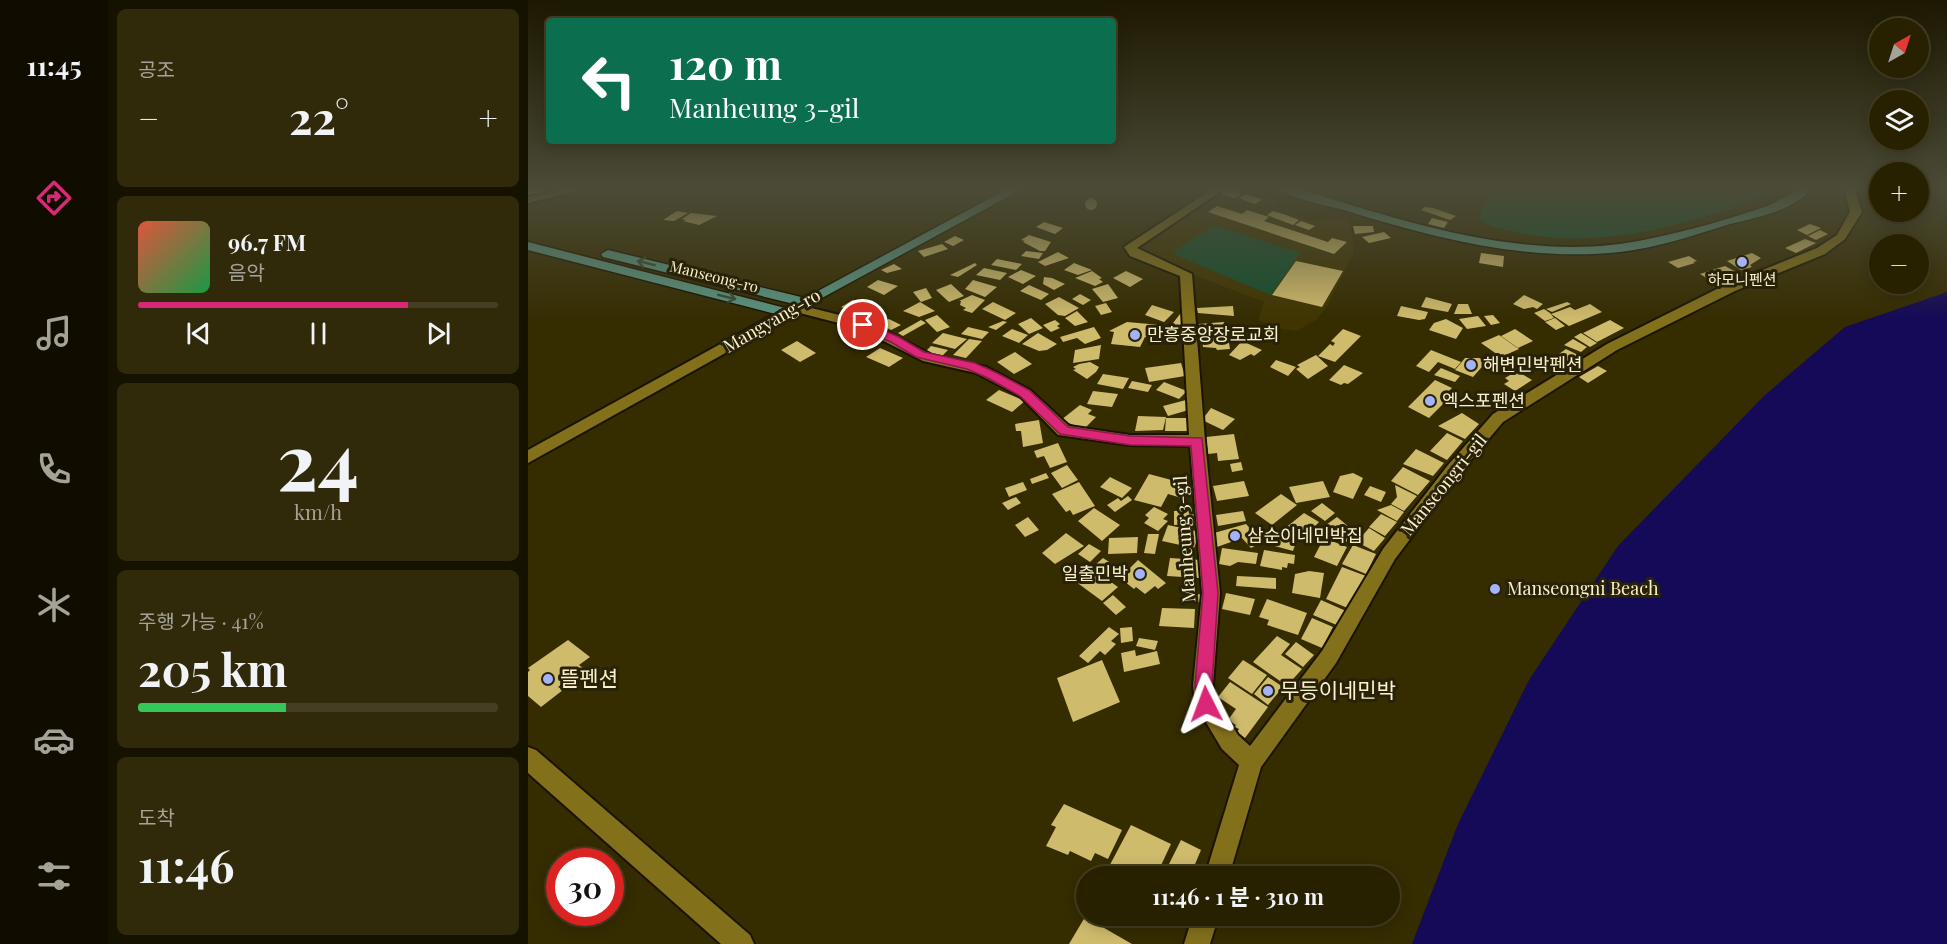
<!DOCTYPE html>
<html lang="ko">
<head>
<meta charset="utf-8">
<style>
  :root { --surface:#282100; --page:#30290a; --text:#f1f3f6; --muted:#a5a399; --line:#443e22; --accent:#db2777 }
  body { margin:0; font-family:"Playfair Display","Noto Sans KR",serif; background:var(--page); color:var(--text); height:100vh; display:flex; flex-direction:column; font-size:22px; white-space:nowrap }
  * { box-sizing:border-box; margin:0 }
  p { font-size:20px; color:var(--muted) }
  .icon { flex:none; width:33px; height:33px; fill:none; stroke:currentColor; stroke-width:2; stroke-linecap:round; stroke-linejoin:round }
  .map { position:relative; flex:1; overflow:hidden }
  .panel { display:flex; flex-direction:column; gap:9px; padding:9px; background:#161200; width:420px }
  .panel>* { flex:none }
  .hud { position:absolute; left:18px; top:18px; width:570px; height:126px; border-radius:6px; box-shadow:0 3px 15px #0003,0 0 0 2px var(--line); background:#0b6e4f; color:#fff; overflow:hidden }
  .needle { width:39px; rotate:39deg }
  .controls { position:absolute; left:1341px; top:18px; display:grid; gap:12px }
  .controls a { display:grid; place-items:center; width:60px; height:60px; border-radius:50%; background:var(--surface); box-shadow:0 3px 15px #0003,0 0 0 2px var(--line); font-size:30px }
  .speed { position:absolute; left:18px; top:848px; display:flex; gap:12px; font-size:30px; font-weight:700; text-align:center }
  .speed>* { display:grid; place-content:center; width:78px; height:78px; border-radius:50%; background:var(--surface); box-shadow:0 3px 15px #0003,0 0 0 2px var(--line); line-height:1 }
  .speed .limit { border:9px solid #d22; background:#fff; color:#111 }
  .pin { position:absolute; display:grid; place-items:center; width:51px; height:51px; color:#fff; margin:-26px; border:3px solid #fff; border-radius:50%; box-shadow:0 2px 6px #0007 }
  .me { position:absolute; width:66px; margin:-33px; rotate:357deg; stroke-linejoin:round; filter:drop-shadow(0 0 4px #0008) }
  .turn { display:flex; align-items:center; gap:21px; height:126px; padding:0 24px; font-size:27px }
  .turn .icon { width:78px; height:78px; stroke-width:2.5 }
  .turn b { display:block; font-size:42px; line-height:51px }
  .big { font-size:45px; font-weight:700; line-height:1.1 }
  .panel .tile { flex:1; display:flex; flex-direction:column; justify-content:center; gap:9px; min-width:0; padding:0 21px; border-radius:9px; background:var(--page) }
  .panel .dial { align-items:center; gap:0 }
  .dial b { font-size:78px; line-height:1 }
  .song { display:flex; align-items:center; gap:18px }
  .cover { width:72px; height:72px; border-radius:9px; background:linear-gradient(135deg,hsl(10 70% 55%),hsl(140 70% 35%)) }
  .played { height:6px; border-radius:3px; background:linear-gradient(90deg,var(--accent) 75%,var(--line) 75%) }
  .keys { display:flex; justify-content:space-around; direction:ltr }
  .heat { display:flex; justify-content:space-between; align-items:center; font-size:33px; direction:ltr }
  .charge { height:9px; border-radius:4px; background:linear-gradient(90deg,#34c759 41%,var(--line) 0) }
  .trip { position:absolute; left:548px; top:866px; width:324px; height:60px; border-radius:30px; background:var(--surface); box-shadow:0 3px 15px #0003,0 0 0 2px var(--line); font-weight:700; line-height:60px; text-align:center }
  main { display:flex; flex:1; min-height:0 }
  .menu { display:flex; flex-direction:column; width:108px; justify-content:space-around; align-items:center; background:#100d00; color:var(--muted) }
  .menu .icon { width:42px; height:42px }
  .menu .current { color:var(--accent) }
  .menu b { font-size:27px; color:var(--text) }
  .map>svg:first-child { display:block }
</style>
</head>
<body>
<main>
<nav class="menu">
<b>11:45</b>
<svg class="icon current" aria-label="directions" viewBox="0 0 24 24"><path d="M12 3l9 9-9 9-9-9zM9 14v-3h6M13 9l2 2-2 2"/></svg>
<svg class="icon" aria-label="music" viewBox="0 0 24 24"><path d="M9 18V5l10-2v13"/><circle cx="6" cy="18" r="3"/><circle cx="16" cy="16" r="3"/></svg>
<svg class="icon" aria-label="phone" viewBox="0 0 24 24"><path d="M5 4h4l2 5-3 2q2 4 5 5l2-3 5 2v4C11 20 4 13 5 4z"/></svg>
<svg class="icon" aria-label="climate" viewBox="0 0 24 24"><path d="M12 3v18M4 7l16 10M4 17L20 7"/></svg>
<svg class="icon" aria-label="car" viewBox="0 0 24 24"><path d="M5 17H2v-5l4-1 3-4h7l3 4 3 1v5h-3M9 17h6M6 11h13"/><circle cx="7" cy="17" r="2"/><circle cx="17" cy="17" r="2"/></svg>
<svg class="icon" aria-label="filters" viewBox="0 0 24 24"><path d="M4 7h16M4 17h16"/><circle cx="9" cy="7" r="2"/><circle cx="15" cy="17" r="2"/></svg>
</nav>
<section class="panel">
<div class="tile"><p>공조</p>
<div class="heat"><a>−</a><b class="big">22°</b><a>+</a></div>
</div>
<div class="tile">
<div class="song"><i class="cover"></i><div><b>96.7 FM</b><p>음악</p></div></div>
<div class="played"></div>
<div class="keys"><svg class="icon" aria-label="previous" viewBox="0 0 24 24"><path d="M18 5L8 12l10 7zM5 5v14"/></svg><svg class="icon" aria-label="pause" viewBox="0 0 24 24"><path d="M8 5v14M16 5v14"/></svg><svg class="icon" aria-label="next" viewBox="0 0 24 24"><path d="M6 5l10 7-10 7zM19 5v14"/></svg></div>
</div>
<div class="tile dial"><b>24</b><p>km/h</p></div>
<div class="tile"><p>주행 가능 · 41%</p><b class="big">205 km</b><div class="charge"></div></div>
<div class="tile"><p>도착</p><b class="big">11:46</b></div>
</section>
<div class="map">
<svg width="1419" height="944" viewBox="0 0 1419 944">
  <rect width="100%" height="100%" fill="#352c00"/>
  <path fill="#403501" d="M696,188H718L745,199L751,210L783,221L821,219L826,252L799,307L788,320L768,331L748,328L730,320L736,302L606,252L604,246Z"/>
  <path fill="#154f30" d="M963,188H1254L1253,191C1157,226 1059,258 958,224L950,218Z
    M686,225L772,253L743,295L647,255V251Z"/>
  <path fill="#140a57" d="M1419,292V944H884L930,824L1001,680L1090,546L1236,396L1317,327Z"/>
  <path fill="#cfbb6c" d="M0,188H6L21,194L0,196Z
    M697,188L713,194L706,198L690,193Z
    M718,194L734,200L727,204L711,198Z
    M557 204a6 6 0 1 1 12 0a6 6 0 1 1-12 0Z
    M689,206L714,214L719,210L741,217L736,221L800,242L804,238L819,242L806,254L680,212Z
    M897,207L905,208L928,216L922,220L893,210Z
    M149,211L160,213L146,221L135,220Z
    M745,211L758,215L771,220L765,225L739,215Z
    M163,213L189,216L171,225L155,221L158,220L154,219Z
    M904,218L920,222L916,228L900,224Z
    M773,221L787,226L781,230L767,225Z
    M516,222L535,228L527,234L508,227Z
    M1282,224L1293,228L1279,235L1269,230Z
    M825,226H845L846,232L827,234Z
    M1292,230L1300,234L1288,240L1280,236Z
    M856,232L863,238L841,243L834,237Z
    M501,235L523,242L517,251H512L495,242L497,241L493,240Z
    M427,236L436,240L425,246L416,242Z
    M1277,239L1288,243L1268,253L1257,248Z
    M414,244L420,249L396,257L390,251Z
    M498,251L515,253L511,259L493,256Z
    M530,252L541,258L517,266L510,262Z
    M953,253L976,256L975,267L951,263Z
    M1224,253L1233,258L1222,265L1224,267L1213,270L1199,261Z
    M1161,256L1169,261L1165,262L1167,263L1150,268L1140,262Z
    M469,259L494,264L488,270L463,265Z
    M768,261L815,271L794,307L744,295Z
    M447,263L449,265L430,277L422,275Z
    M546,263L564,270L550,275L536,270Z
    M366,264L374,269L359,273L353,270Z
    M1197,266L1212,274L1187,283L1172,274Z
    M456,268L479,273L472,280L448,275Z
    M493,270L508,276L495,284L480,277Z
    M564,271L574,278L571,279L575,282L567,286L547,278Z
    M598,271L615,279L602,287L585,278Z
    M516,277L524,278L537,284L526,290L515,284Z
    M350,280L370,286L356,295L339,287Z
    M445,280L469,287L457,297L437,289Z
    M423,284L436,296L421,302L408,290Z
    M580,284L590,298L575,302L564,289Z
    M501,285L521,294L513,300L492,291Z
    M398,288L404,298L393,302L385,292Z
    M552,294L563,300L555,305L544,299Z
    M444,295L457,300L444,313L435,310L438,308L432,305L433,301H431Z
    M996,295L1015,304L1009,309L1005,307L996,309L985,304Z
    M531,297L551,308L537,316L530,315L517,304Z
    M898,297L924,304L920,312L893,307Z
    M325,300L334,304L323,311L313,307Z
    M392,302L407,311L391,317L375,311Z
    M465,302L488,313L477,320L454,309Z
    M1039,302L1043,304L1024,312L1018,309Z
    M578,303L584,312L573,315L567,306Z
    M930,304H940L944,314H926Z
    M1062,304L1074,312L1041,326L1023,314L1042,307L1047,310Z
    M624,305L646,312L636,322L617,315Z
    M705,306L706,316L670,313L669,308Z
    M873,306L900,312L897,319L891,320L869,316Z
    M1016,309L1022,313L1026,318L1017,321L1006,313Z
    M549,311L560,322L547,326L537,318Z
    M345,314L357,319L349,324L337,320Z
    M652,314H657L655,327H642Z
    M409,315L422,327L409,332L397,320Z
    M965,315L972,323L963,325L956,316Z
    M950,316L958,326L939,329L931,319Z
    M503,318L515,328L501,334L490,324Z
    M1027,318L1037,326L1028,330L1017,322Z
    M361,319L373,325L363,330L352,324Z
    M918,319L935,328L928,339L901,330L906,323Z
    M393,320L398,323L375,336L370,333Z
    M527,320L532,324L529,326L532,328L523,332L515,325Z
    M1082,320L1096,328L1069,342L1055,333Z
    M475,321L479,322L468,330L460,327Z
    M599,322L633,325L628,338L617,337L612,347L583,344L586,332L581,331Z
    M696,322L698,334L673,335L671,324Z
    M440,327L461,332L454,339L433,334Z
    M566,327L573,338L557,344L549,338L535,342L532,337Z
    M484,329L500,335L491,343L474,336Z
    M815,329L833,336L807,362L790,356L802,344L805,346L807,343L803,341Z
    M987,329L1005,341L990,348L973,336Z
    M415,333L439,339L427,349L404,343Z
    M510,333L529,344L519,350L511,351L494,344Z
    M1053,333L1069,343L1062,347L1046,337Z
    M971,335L988,347L991,349L973,357L953,343Z
    M700,337L702,349L689,350L688,348L675,347L674,339Z
    M441,339L454,341L438,358L425,355Z
    M1045,339L1059,347L1053,352L1036,345Z
    M269,341L288,353L272,362L253,350Z
    M714,341L734,350L726,356L723,354L712,360L701,355Z
    M573,345L571,359L545,363L547,350Z
    M403,346L420,350L414,356L397,352Z
    M352,348L375,358L361,367L338,357Z
    M1038,349L1050,355L1033,368L1021,361Z
    M903,350L933,362L927,369L910,362L901,372L888,366Z
    M487,352L504,364L486,374L469,362Z
    M788,355L800,366L780,379L768,369L772,367L769,365Z
    M937,358H951L959,361L945,377L927,370Z
    M748,360L768,367L760,376L742,367Z
    M562,362L571,367L568,372L559,379L545,370L548,369L545,367L551,364Z
    M653,363L657,376L621,382L617,368Z
    M816,365L835,373L820,384L816,383L813,385L801,380Z
    M1070,366L1079,371L1060,383L1051,377Z
    M913,368L932,376L927,382L906,375Z
    M989,371L1004,380L987,391L976,384L981,381L977,378Z
    M575,374L601,378L595,389L569,384Z
    M907,380L924,388L919,393L924,395L901,418L880,407Z
    M604,381L624,385L620,392L600,388Z
    M636,382L659,391L651,399L628,390Z
    M471,390L497,401L484,412L458,400Z
    M565,391L590,394L584,407L559,404Z
    M658,400L664,409L640,416L635,406Z
    M552,405L564,410L560,414L568,417L556,429L533,420Z
    M683,408L707,419L695,430L674,420Z
    M934,413L951,424L937,439L910,426Z
    M610,416L638,417L635,430L607,431Z
    M638,418H663L662,431H637Z
    M511,420L515,443L495,447L493,431H488L487,424Z
    M919,433L935,441L919,460L902,451Z
    M706,434L711,459L690,461L689,453L680,454L678,437Z
    M530,443L539,462L522,468L516,456L509,458L506,451Z
    M888,449L916,463L905,476L875,464Z
    M713,462L715,470L704,472L702,464Z
    M539,465L550,480L534,488L523,473Z
    M875,467L902,481L890,495L863,481Z
    M518,473L521,478L504,484L502,479Z
    M825,473L835,478L825,499L805,492L812,476Z
    M621,474L666,486L657,499L640,494L633,507L606,500Z
    M582,477L604,488L594,498L572,487Z
    M716,481L721,496L689,501L685,486Z
    M795,481L802,497L768,503L761,487Z
    M495,482L499,490L481,497L477,488Z
    M551,482L567,506L545,515L542,510L538,512L524,494Z
    M867,485L889,496L876,511L863,504L869,497Z
    M842,486L858,492L853,502L836,495Z
    M753,494L769,505L744,525L727,513Z
    M600,496L604,500L587,512L579,505L590,498L593,501Z
    M488,497L493,503L480,510L474,503Z
    M794,503L807,513L797,521L783,511Z
    M863,505L876,512L869,521L849,510Z
    M626,507L640,514L635,519L640,521L630,531L616,523L621,518L617,515Z
    M566,508L592,525L574,541L550,521Z
    M669,509L670,523L646,525V511Z
    M715,511L718,521L690,526L688,515Z
    M776,513L791,522L774,540L756,529Z
    M853,514L869,522L857,536L841,527Z
    M500,517L511,530L497,537L487,525Z
    M809,517L832,536L821,544L798,525Z
    M718,524L734,542L723,548L714,538L689,547L686,533Z
    M640,525L672,532L666,548L634,541Z
    M841,528L857,538L846,551L829,542Z
    M538,533L556,546L527,564L514,553Z
    M743,533L769,539L765,551L739,544Z
    M620,534H631L627,554L616,553Z
    M610,537L609,553L580,554L581,538Z
    M796,538L819,547L809,566L786,557Z
    M561,544L573,551L562,562L550,554Z
    M825,545L848,554L838,574L814,564Z
    M694,548L730,553L728,564L710,562L702,566L691,564Z
    M736,550L767,555L766,564L760,563L759,568L754,567V570L732,566Z
    M575,558L595,571L586,580L566,566Z
    M642,558L673,560L671,578L639,576Z
    M610,560L638,583L630,589L627,586L617,594L608,587L606,589L592,578Z
    M559,565L590,587L574,601L544,579Z
    M814,567L838,576L822,609L798,599Z
    M781,571L796,573L792,598L764,593L767,574Z
    M709,576L748,578V589L708,586Z
    M698,593L727,599L722,615L694,609Z
    M675,594V602L658,603V595Z
    M585,595L598,607L588,615L575,603Z
    M739,599L779,613L770,635L739,625L741,620L731,617Z
    M793,600L818,611L811,626L785,615Z
    M634,608L667,609L666,628L631,626Z
    M784,618L805,627L794,648L773,639Z
    M581,627L591,634L583,641L588,644L577,655L572,651L560,663L551,656Z
    M604,627L605,641L593,643L592,628Z
    M749,636L762,644L753,655L774,669L759,686L725,662Z
    M611,638L630,641L627,650L608,646Z
    M40,640L62,657L51,665L55,668L30,687L35,690L13,707L0,696V672L2,670L0,668Z
    M768,642L786,655L775,667L757,654Z
    M607,650L608,656L629,651L632,664L596,672L593,653Z
    M574,660L592,702L545,722L529,678Z
    M715,660L739,675L724,694L700,678Z
    M740,677L755,687L740,705L726,694Z
    M702,682L740,707L717,738L709,732L711,729L707,727L708,725L700,720L708,709L690,697Z
    M536,804L594,830L580,859L567,853L563,861L542,851L540,855L518,846L528,827L523,825Z
    M603,825L643,844L628,876H576Z
    M653,840L673,850L662,876L640,866Z
    M557,917L604,944H541Z"/>
  <g fill="none" stroke-linecap="round" stroke-linejoin="round">
    <g stroke="#1a1400" stroke-width="4">
      <path id="minor" d="M43,188H63L0,203V197Z
        M686,188H698L609,248L664,274L677,441L692,593L685,685L688,701L710,735L722,746L794,651L855,549L920,465L965,414L1079,344L1197,285L1289,248L1309,235L1322,212L1316,188H1326L1334,212L1317,239L1297,254L1207,291L1089,350L975,422L932,473L867,559L808,663L733,767L701,876H677L711,765L694,749L667,704L665,685L674,593L662,446L602,445L530,435L492,396L448,373L395,361L330,328L264,311V316L0,463V450L254,310H262V305L267,304L340,322L404,355L458,367L502,390L541,426L602,435H661L652,276L602,256L596,247Z
        M0,747L8,750L222,935L226,944H193L0,773Z
        M665,915H691L682,944H656Z"/>
    </g>
    <g stroke="#1a1400" stroke-width="3">
      <path id="major" d="M481,188H496L259,317L0,250V242L257,308L266,304L75,257L73,254L80,250L277,298Z
        M750,188H768C879,222 1003,265 1120,239C1160,231 1201,219 1239,206C1254,200 1268,187 1284,188C1266,211 1229,217 1202,224C1166,235 1129,248 1092,252C999,262 906,238 819,211C802,206 762,199 750,188Z"/>
    </g>
    <use href="#minor" fill="#83701b" fill-rule="evenodd"/>
    <use href="#major" fill="#599380" fill-rule="evenodd"/>
  </g>
  <defs><path id="oneway-shaft" d="M-6 0H5M1.5-3L5.5 0L1.5 3" fill="none" stroke-width="1.6" stroke-linecap="round" stroke-linejoin="round" transform="scale(1.5)"/></defs>
  <g stroke="#394a33">
    <use href="#oneway-shaft" transform="translate(118 263) rotate(-166)"/>
    <use href="#oneway-shaft" transform="translate(199 297) rotate(14)"/>
  </g>
  <linearGradient id="sky" x2="0" y2="1"><stop stop-color="#1d1800"/><stop offset="0.59" stop-color="#4b4b37"/><stop offset="1" stop-color="#4b4b37" stop-opacity="0"/></linearGradient>
  <rect width="1419" height="320" fill="url(#sky)"/>
  <path fill="#db2777" stroke="#8e194d" stroke-width="1.5" d="M331,323H339L371,337L396,352L447,363L469,373L501,390L540,427L602,436L674,438L690,593L684,685L686,704L684,710L678,712L671,710L667,685L675,593L663,446L602,445L532,434L492,396L460,378L439,369L388,357L363,342L331,328Z"/>
  <g fill="#a4b2fc" stroke="#282209" stroke-width="2">
    <circle cx="1214" cy="262" r="6"/>
    <circle cx="607" cy="335" r="6"/>
    <circle cx="943" cy="365" r="6"/>
    <circle cx="902" cy="401" r="6"/>
    <circle cx="707" cy="536" r="6"/>
    <circle cx="612" cy="574" r="6"/>
    <circle cx="967" cy="589" r="6"/>
    <circle cx="20" cy="679" r="6"/>
    <circle cx="740" cy="691" r="6"/>
  </g>
  <g text-anchor="middle" stroke-width="6" stroke-linejoin="round" paint-order="stroke">
    <g font-size="15" fill="#fbf1cb" stroke="#282209">
      <text transform="translate(186 277) rotate(14)" y="5">Manseong-ro</text>
    </g>
    <g font-size="15" fill="#fbf1cb" stroke="#282209">
      <text x="1214" y="285">하모니펜션</text>
    </g>
    <g font-size="18" fill="#fbf1cb" stroke="#282209">
      <text transform="translate(244 321) rotate(-30)" y="6">Mangyang-ro</text>
      <text transform="translate(916 485) rotate(-51)" y="6">Manseongri-gil</text>
      <text transform="translate(657 539) rotate(-94)" y="6">Manheung 3-gil</text>
    </g>
    <g font-size="18" fill="#fbf1cb" stroke="#282209" text-anchor="start">
      <text x="619" y="341">만흥중앙장로교회</text>
      <text x="955" y="371">해변민박펜션</text>
      <text x="914" y="407">엑스포펜션</text>
      <text x="719" y="542">삼순이네민박집</text>
      <text x="600" y="580" text-anchor="end">일출민박</text>
      <text x="979" y="595">Manseongni Beach</text>
    </g>
    <g font-size="21" fill="#fbf1cb" stroke="#282209" text-anchor="start">
      <text x="32" y="686">뜰펜션</text>
      <text x="752" y="698">무등이네민박</text>
    </g>
  </g>
</svg>
<div class="controls">
<a><svg class="needle" viewBox="-14 -14 28 28"><path d="M0-13l5 13h-10z" fill="#e53935"/><path d="M0 13l5-13h-10z" fill="#a5a399"/></svg></a>
<a><svg class="icon" aria-label="layers" viewBox="0 0 24 24"><path d="M12 4l9 5-9 5-9-5zM3 14l9 5 9-5"/></svg></a>
<a>+</a>
<a>−</a>
</div>
<div class="speed"><div class="limit">30</div></div>
<div class="pin" style="left:335px;top:325px;background:#d93025"><svg class="icon" aria-label="arrive" viewBox="0 0 24 24"><path d="M6 21V4h12l-3 4 3 4H6"/></svg></div>
<svg class="me" style="left:678px;top:704px" viewBox="-20 -20 40 40"><path d="M0-17L14 15 0 8-14 15z" fill="#db2777" stroke="#fff" stroke-width="4"/></svg>
<div class="trip">11:46 · 1 분 · 310 m</div>
<div class="hud">
<div class="turn"><svg class="icon" aria-label="left" viewBox="0 0 24 24"><path d="M17 20v-9H6M10 6l-5 5 5 5"/></svg><div><b>120 m</b>Manheung 3-gil</div></div>
</div>
</div>
</main>
</body>
</html>
